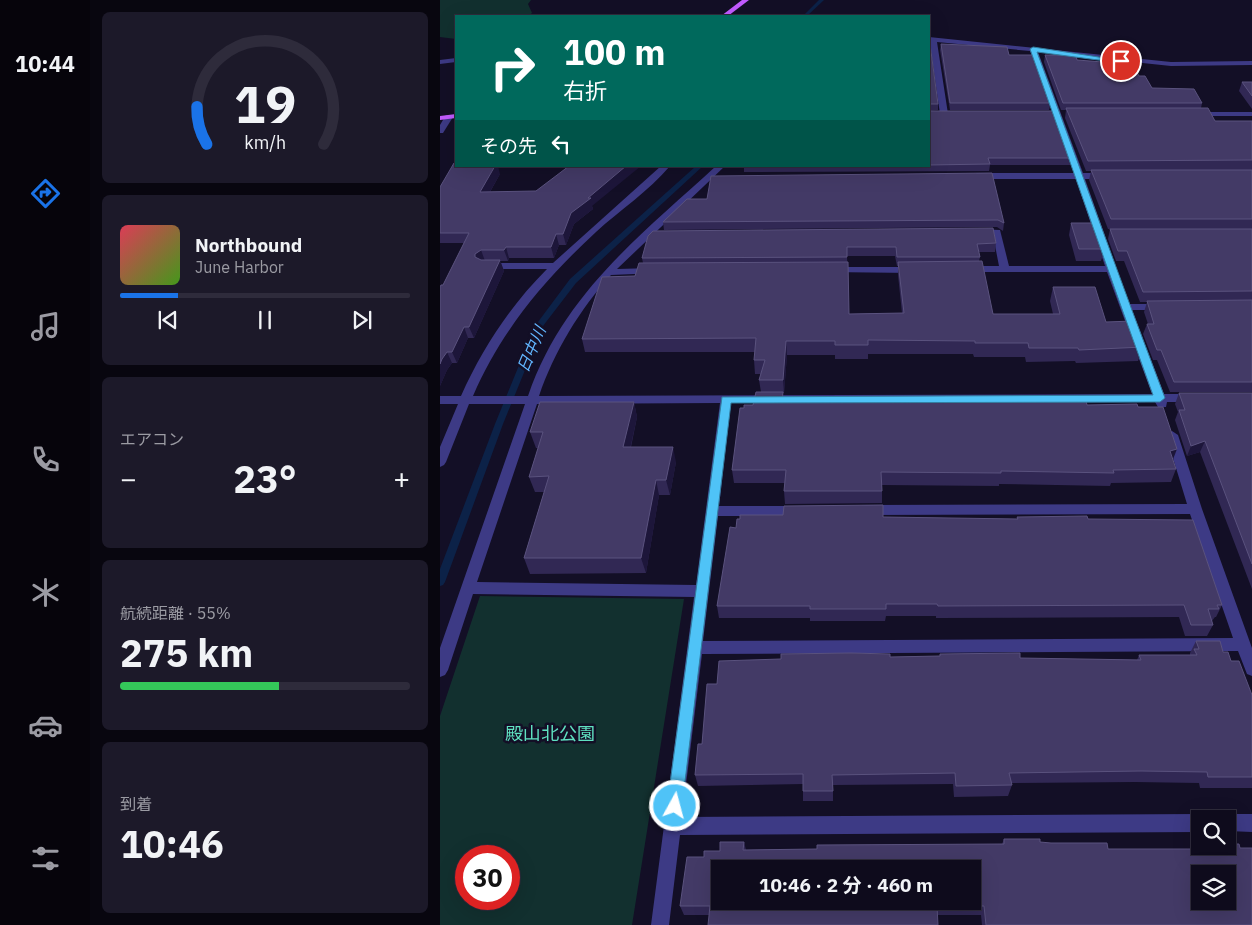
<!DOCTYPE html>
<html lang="ja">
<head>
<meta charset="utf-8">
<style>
  :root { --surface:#0e0b1c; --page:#1c1929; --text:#f1f3f6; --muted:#9b9ba3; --line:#2e2b3b; --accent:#1a73e8 }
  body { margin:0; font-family:"IBM Plex Sans","Noto Sans JP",sans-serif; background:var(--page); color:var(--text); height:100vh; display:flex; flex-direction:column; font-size:19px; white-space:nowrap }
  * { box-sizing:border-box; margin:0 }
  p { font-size:16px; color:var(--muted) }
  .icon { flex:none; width:28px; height:28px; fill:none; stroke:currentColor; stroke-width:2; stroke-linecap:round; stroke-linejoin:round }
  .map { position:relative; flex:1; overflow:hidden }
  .panel { display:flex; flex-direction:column; gap:12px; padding:12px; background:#08060f; width:350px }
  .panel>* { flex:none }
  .hud { position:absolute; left:15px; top:15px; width:475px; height:152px; border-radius:0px; box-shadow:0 5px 20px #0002,0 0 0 1px var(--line); background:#00695c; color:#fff; overflow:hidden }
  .buttons { position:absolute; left:751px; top:810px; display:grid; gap:10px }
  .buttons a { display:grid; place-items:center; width:45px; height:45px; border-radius:0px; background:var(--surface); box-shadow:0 5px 20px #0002,0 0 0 1px var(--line); font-size:25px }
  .speed { position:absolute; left:15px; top:845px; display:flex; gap:10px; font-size:25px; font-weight:700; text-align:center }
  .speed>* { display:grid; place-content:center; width:65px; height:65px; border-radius:50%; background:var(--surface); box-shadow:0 5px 20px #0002,0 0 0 1px var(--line); line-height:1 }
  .speed .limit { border:8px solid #d22; background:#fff; color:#111 }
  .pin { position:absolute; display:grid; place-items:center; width:42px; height:42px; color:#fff; margin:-21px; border:2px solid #fff; border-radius:50%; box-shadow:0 1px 5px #0007 }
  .me { position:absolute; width:55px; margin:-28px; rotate:7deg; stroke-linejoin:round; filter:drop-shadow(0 0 4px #0008) }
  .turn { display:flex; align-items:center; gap:18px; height:105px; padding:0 25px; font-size:22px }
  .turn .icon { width:65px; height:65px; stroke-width:2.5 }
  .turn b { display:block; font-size:35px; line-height:42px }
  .then { display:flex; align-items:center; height:48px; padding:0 25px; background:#0003; gap:10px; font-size:19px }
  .big { font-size:38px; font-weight:700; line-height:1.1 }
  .panel .tile { flex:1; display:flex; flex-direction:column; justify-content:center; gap:8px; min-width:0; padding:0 18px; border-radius:8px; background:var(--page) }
  .panel .dial { align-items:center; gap:0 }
  .dial svg { height:130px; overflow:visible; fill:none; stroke:var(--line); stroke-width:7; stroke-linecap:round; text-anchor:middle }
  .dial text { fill:var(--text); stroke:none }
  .song { display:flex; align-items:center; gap:15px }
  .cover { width:60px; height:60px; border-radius:8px; background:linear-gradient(135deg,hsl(350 70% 55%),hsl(100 70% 35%)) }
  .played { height:5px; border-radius:2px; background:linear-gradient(90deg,var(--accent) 20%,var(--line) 20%) }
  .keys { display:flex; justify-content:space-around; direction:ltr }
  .heat { display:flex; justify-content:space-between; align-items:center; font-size:28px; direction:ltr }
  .charge { height:8px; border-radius:4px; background:linear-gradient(90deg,#34c759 55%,var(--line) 0) }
  .trip { position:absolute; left:271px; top:860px; width:270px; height:50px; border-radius:0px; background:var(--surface); box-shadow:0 5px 20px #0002,0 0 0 1px var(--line); font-weight:700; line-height:50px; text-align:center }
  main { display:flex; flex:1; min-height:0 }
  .tab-bar { display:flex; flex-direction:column; width:90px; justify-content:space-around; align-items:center; background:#06040b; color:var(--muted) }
  .tab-bar .icon { width:35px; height:35px }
  .tab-bar .active { color:var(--accent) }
  .tab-bar b { font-size:22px; color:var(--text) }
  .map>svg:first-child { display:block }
</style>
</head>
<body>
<main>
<nav class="tab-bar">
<b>10:44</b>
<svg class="icon active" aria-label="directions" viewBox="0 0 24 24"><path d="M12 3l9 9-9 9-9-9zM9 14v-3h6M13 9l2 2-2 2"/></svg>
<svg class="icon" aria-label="music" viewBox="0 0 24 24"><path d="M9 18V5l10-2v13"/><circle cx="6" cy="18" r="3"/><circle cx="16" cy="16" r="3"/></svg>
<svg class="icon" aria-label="phone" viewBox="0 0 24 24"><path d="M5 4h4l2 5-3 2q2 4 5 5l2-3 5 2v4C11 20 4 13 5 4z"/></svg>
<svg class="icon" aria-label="climate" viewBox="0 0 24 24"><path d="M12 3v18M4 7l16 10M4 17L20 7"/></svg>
<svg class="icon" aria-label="car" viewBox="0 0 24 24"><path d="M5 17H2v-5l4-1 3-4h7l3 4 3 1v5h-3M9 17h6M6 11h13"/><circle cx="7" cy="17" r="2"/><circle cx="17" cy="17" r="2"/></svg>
<svg class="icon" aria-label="filters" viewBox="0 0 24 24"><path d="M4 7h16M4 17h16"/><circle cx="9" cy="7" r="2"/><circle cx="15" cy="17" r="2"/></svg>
</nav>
<section class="panel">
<div class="tile dial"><svg viewBox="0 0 100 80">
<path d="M14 69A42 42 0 1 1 86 69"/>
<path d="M14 69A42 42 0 0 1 8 46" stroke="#1a73e8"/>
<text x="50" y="56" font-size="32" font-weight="700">19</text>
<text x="50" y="72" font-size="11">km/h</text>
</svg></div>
<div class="tile">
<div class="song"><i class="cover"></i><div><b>Northbound</b><p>June Harbor</p></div></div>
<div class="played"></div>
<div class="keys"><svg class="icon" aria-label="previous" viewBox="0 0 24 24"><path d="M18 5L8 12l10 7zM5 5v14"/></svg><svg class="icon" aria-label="pause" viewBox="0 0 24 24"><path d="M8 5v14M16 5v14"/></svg><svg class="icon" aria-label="next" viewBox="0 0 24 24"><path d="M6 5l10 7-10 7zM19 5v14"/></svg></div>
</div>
<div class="tile"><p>エアコン</p>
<div class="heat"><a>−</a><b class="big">23°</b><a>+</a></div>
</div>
<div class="tile"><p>航続距離 · 55%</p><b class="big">275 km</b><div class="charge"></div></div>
<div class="tile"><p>到着</p><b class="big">10:46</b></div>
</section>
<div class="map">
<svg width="812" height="925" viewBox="0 0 812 925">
  <rect width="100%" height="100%" fill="#130f26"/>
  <path fill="#12302f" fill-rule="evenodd" d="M0,0H91L88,4L92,13L88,16H16V39L0,37Z
    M40,596L244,599L192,925H0V716ZM26,856H69V899H26Z"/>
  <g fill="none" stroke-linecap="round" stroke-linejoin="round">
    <path fill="#0c2248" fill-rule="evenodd" d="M379,0H384L367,16H363Z
      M256,166H263L136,283L103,326L63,424L5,582L3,585L0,586V569L55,424L95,326L130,279Z"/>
    <path fill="#3d3a85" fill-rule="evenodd" d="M489,37L731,62L812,61V65L731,66L598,52L643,173H667L671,176L667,179H645L689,304H722L727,307L722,310H692L724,394H752L758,398L752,402H727L726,407H718L715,402L291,403L279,506H358L363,507L365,511L363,515L358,516H278L263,641L793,638L750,514L426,515L421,514L419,510L421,506L426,505L747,504L726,435L732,431L738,435L762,509L812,648V676L807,674L798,651L262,654L242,817L760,814L767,819H760V832L240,835L229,925H211L254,597L33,594L8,670L5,675L0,677V648L85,404H29L6,462L4,465L0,467V447L18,404H0V396H21C42,349 70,306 107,269H45L40,266L45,263H113L221,166H230C209,191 180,210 156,232C104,280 61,331 33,396H88C123,294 200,236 276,166H285L177,269L213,268L217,269V273L171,275C140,309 114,352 99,396L712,394L667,272H528L523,269L528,266H559L553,235L534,234V230L537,229L560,230L569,266H665L636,179H537L533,176L537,173H635L590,51L497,42L508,114L504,116L500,114ZM280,403L256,585L37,582L97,404Z
      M16,58V62L0,64V60Z
      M751,112H812V116H751Z
      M6,115L13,117L3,133H0V125Z
      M391,267H473L478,270L473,273L387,272V268Z
      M788,814H812V832L788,831V819H781Z"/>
    <path fill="#c25bff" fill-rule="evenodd" d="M302,0H309L288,16H281Z
      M16,114V118L0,120V116Z"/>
  </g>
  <path fill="#312854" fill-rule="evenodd" d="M489,44L498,104V110L489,111L631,158L630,165H550L549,171L304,172V166H489Z
    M501,44L569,55L611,103L609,110H510L500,50Z
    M605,55L637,60L699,76L712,88L762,103L761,108L775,121H812V392H730L717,360H713L703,334L707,324H708L704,312L707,302H700L684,261H676L668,239L670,229H668L649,180L651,171H646L625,118L626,110H621L604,62Z
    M802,82H812V109L799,91Z
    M552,173L564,223L563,231L557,227L224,230L223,222L267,199Z
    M60,174L50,192L152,206L153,209L134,224L126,245H119L114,258H69L68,261H60L64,271L34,338H28L17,363H12L7,370L0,386V287L3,285L24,243H0V187Z
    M631,223L665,249L661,261H636L629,235Z
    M553,228L556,243L555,252H539L540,257L539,261L553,314H613L610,301L613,287L666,322L703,347L698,361L636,363L635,361L586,362L585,357H534L533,354H428V359H395V355H347L344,393H343V402L647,405L698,407L733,459L736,469L731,482L671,483L670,486L559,484V486L442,485V503L345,504L344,491L345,483H294L292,470L304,408L313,405L321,392L319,380L321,374H315L314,360L315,352H145L142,339L195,276L203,263L202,258ZM407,256H455L457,266H458V275L462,313L409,314Z
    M739,393H812V589L760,452L747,456L735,420L738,412L735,404Z
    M194,402L197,417L191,447L236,462L230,495H219L206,573L90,574L84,558L104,492H95L89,477L98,448H96L90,432Z
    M443,517L577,519V517L648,519L782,605L776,617H775L772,621L773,625L767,636H745L739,617L496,618V616H446L445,621H370V618H279L277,606L296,528Z
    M756,641L783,652L791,661L812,695V788H760L759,783L695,782L571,783L572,785L568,796L514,797L513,784L393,785V801H363V784L258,786L255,775L262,744L277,684L450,657L500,656V654L580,658L697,660L699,655H750V653Z
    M564,839L668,849H751L755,844L812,925H542L541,915H244L240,906L264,857L304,842L306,850L377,849L562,844Z"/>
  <path fill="#1d163a" d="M55,166H58L60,174L44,202L40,192Z
    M186,166H201L152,206L153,209L134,224L126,245L123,234L131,213L148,198Z
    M116,234L119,245L114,258L111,247Z
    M66,247L69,258L68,261L64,250Z
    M41,250L45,261L39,264L35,257V254Z
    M60,260L64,271L34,338L29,327Z
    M24,327L28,338L17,363L12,352Z
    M346,341L347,355L344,393L343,380Z
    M7,352L12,363L7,370L0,386V364L2,359Z
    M194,402L197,417L187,463L183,447Z
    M765,441L760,452L747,456L751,446Z
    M233,447L236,462L230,495L226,480Z
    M737,449L732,462L730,451Z
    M216,480L219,495L206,573L201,558Z"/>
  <path fill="#433a66" stroke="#5a527e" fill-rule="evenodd" d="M489,44H490L498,104H489Z
    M501,44L567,47L569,55H593L611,103H510Z
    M605,55H623L636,56L637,60L689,64L693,65L699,76H705L712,88L754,89L762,103H623Z
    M802,82H812V96Z
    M626,108H768L775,121H812V160L648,161Z
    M489,111H614L631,158H548L550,164L489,165Z
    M14,163H16V166H55L40,192L96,191L129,166H186L148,198H151L131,213L123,234H116L111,247H66L64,250H41L35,254V257L41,260H60L29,327H24L12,352H7L2,359L0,364V287L1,285H3L29,233H0V187Z
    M651,170H812V219H671Z
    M552,173L564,223L558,220L223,222L247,199H267L271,176Z
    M631,223H656L665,249H639Z
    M553,228L556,243L537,244L540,257H457L456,247H407V257L202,258L208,236L213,231Z
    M670,229H812V291L703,292L687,251H678Z
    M542,261L553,314H620L613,287H655L666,322L693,321L703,347L639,350L638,348H589L588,343H535V341L428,340V345H395V341H346L343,380H319L325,360H314L316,338L142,339L162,277L195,276L199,263L408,262L409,314L464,313L458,262Z
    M812,300V382H734L721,350H717L707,324H714L707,301Z
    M316,392H343L342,402L646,401L647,405L697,404L698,407H723L737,449L730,451L736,469L673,470L674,473L561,471V473L441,472L442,491H344L346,470H292L300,408H304V405H313Z
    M739,393H812V564L765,441L751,446L739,410H745Z
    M100,402H194L183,447H233L226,480H216L201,558H84L109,476L89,477L103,432H90Z
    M443,505V517L578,519L577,517L647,516L648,519L753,520L782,605H777L779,609H768L773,625H751L744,605L498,606L497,604H446V609H370V606H277L290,527L296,528L297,519H300V515H343L344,506Z
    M756,641H780L783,652H788L791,661H799L812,695V777H768L767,772L701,771L569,773L572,785L516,786L515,773L392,775L393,791H363V774L255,775L258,744H262L267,684H277L279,661L341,659V654L411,653L450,654V657L500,656V654L580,653V658L701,660L699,655H757L754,649H759Z
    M564,839H600V842L611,843H667L668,849H756L755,844H760V846H788V844H799L800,848H812V925H546L544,906H497L498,925H268L270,906H240L247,857H264V851H280V842H304L303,850L377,849V845L564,844ZM280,869H532V901H280ZM760,874H788V901H760Z"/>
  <path fill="#4fc3f7" stroke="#337fa1" d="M593,47L685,61L681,63L597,52C640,167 681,283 725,398L720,402L291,403L242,806L240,811L235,814L229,811L227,806L282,397L713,395C671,280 631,164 590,49Z"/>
  <g text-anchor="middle" stroke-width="5" stroke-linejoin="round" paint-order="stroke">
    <g font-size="16" font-style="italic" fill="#62b6ff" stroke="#130f26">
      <text transform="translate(91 349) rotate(-67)" y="6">日中川</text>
    </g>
    <g font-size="18" fill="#5fe0c0" stroke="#130f26">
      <text x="110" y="740">殿山北公園</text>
    </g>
  </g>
</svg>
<div class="buttons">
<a><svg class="icon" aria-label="search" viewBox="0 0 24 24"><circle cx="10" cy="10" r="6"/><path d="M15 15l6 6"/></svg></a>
<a><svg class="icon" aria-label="layers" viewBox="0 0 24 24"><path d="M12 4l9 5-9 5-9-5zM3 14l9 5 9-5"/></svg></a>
</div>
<div class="speed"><div class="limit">30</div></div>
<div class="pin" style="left:681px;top:61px;background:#d93025"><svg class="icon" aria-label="arrive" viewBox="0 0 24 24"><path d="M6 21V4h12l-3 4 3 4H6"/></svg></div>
<svg class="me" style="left:235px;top:806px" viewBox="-20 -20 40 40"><circle r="17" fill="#4fc3f7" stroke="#fff" stroke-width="3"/><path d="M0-11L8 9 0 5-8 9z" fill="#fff"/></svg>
<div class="trip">10:46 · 2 分 · 460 m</div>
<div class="hud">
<div class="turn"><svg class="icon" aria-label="right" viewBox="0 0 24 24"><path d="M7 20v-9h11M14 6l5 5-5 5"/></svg><div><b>100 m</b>右折</div></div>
<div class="then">その先<svg class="icon" aria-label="left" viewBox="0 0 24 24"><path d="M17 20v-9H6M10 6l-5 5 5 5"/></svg></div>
</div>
</div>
</main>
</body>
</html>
